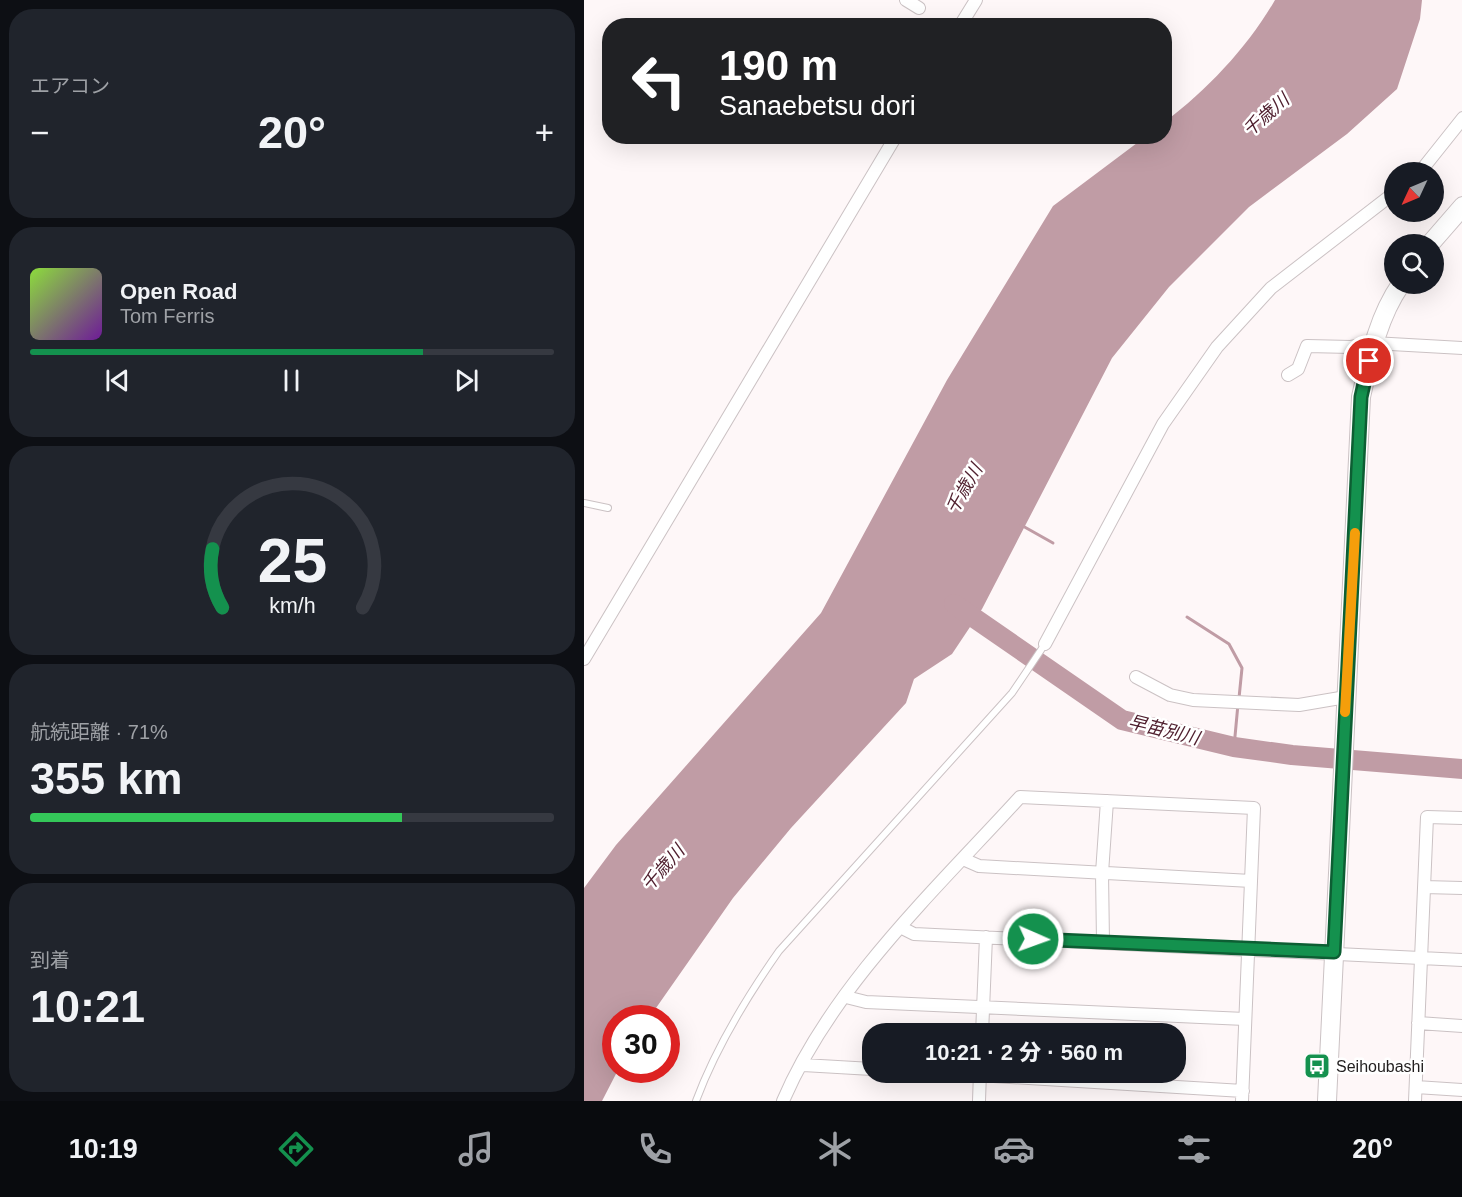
<!DOCTYPE html>
<html lang="ja">
<head>
<meta charset="utf-8">
<style>
  :root { --surface:#171b24; --page:#20242c; --text:#f1f3f6; --muted:#9ea1a6; --line:#363941; --accent:#14914e }
  body { margin:0; font-family:Helvetica,"Noto Sans JP",sans-serif; background:var(--page); color:var(--text); height:100vh; display:flex; flex-direction:column; font-size:22px; white-space:nowrap }
  * { box-sizing:border-box; margin:0 }
  p { font-size:20px; color:var(--muted) }
  .icon { flex:none; width:33px; height:33px; fill:none; stroke:currentColor; stroke-width:2; stroke-linecap:round; stroke-linejoin:round }
  .map { position:relative; flex:1; overflow:hidden }
  .side { display:flex; flex-direction:column; gap:9px; padding:9px; background:#0d0f14; width:584px }
  .side>* { flex:none }
  .guide { position:absolute; left:18px; top:18px; width:570px; height:126px; border-radius:24px; box-shadow:0 6px 24px #0002; background:#202124; color:#fff; overflow:hidden }
  .needle { width:39px; rotate:226deg }
  .tools { position:absolute; left:800px; top:162px; display:grid; gap:12px }
  .tools a { display:grid; place-items:center; width:60px; height:60px; border-radius:50%; background:var(--surface); box-shadow:0 6px 24px #0002; font-size:30px }
  .speed { position:absolute; left:18px; top:1005px; display:flex; gap:12px; font-size:30px; font-weight:700; text-align:center }
  .speed>* { display:grid; place-content:center; width:78px; height:78px; border-radius:50%; background:var(--surface); box-shadow:0 6px 24px #0002; line-height:1 }
  .speed .limit { border:9px solid #d22; background:#fff; color:#111 }
  .pin { position:absolute; display:grid; place-items:center; width:51px; height:51px; color:#fff; margin:-26px; border:3px solid #fff; border-radius:50%; box-shadow:0 2px 6px #0007 }
  .me { position:absolute; width:66px; margin:-33px; rotate:92deg; stroke-linejoin:round; filter:drop-shadow(0 0 4px #0008) }
  .turn { display:flex; align-items:center; gap:21px; height:126px; padding:0 18px; font-size:27px }
  .turn .icon { width:78px; height:78px; stroke-width:2.5 }
  .turn b { display:block; font-size:42px; line-height:51px }
  .big { font-size:45px; font-weight:800; line-height:1.1 }
  .side .card { flex:1; display:flex; flex-direction:column; justify-content:center; gap:9px; min-width:0; padding:0 21px; border-radius:24px; background:var(--page) }
  .side .dial { align-items:center; gap:0 }
  .dial svg { height:156px; overflow:visible; fill:none; stroke:var(--line); stroke-width:7; stroke-linecap:round; text-anchor:middle }
  .dial text { fill:var(--text); stroke:none }
  .song { display:flex; align-items:center; gap:18px }
  .cover { width:72px; height:72px; border-radius:9px; background:linear-gradient(135deg,hsl(90 70% 55%),hsl(280 70% 35%)) }
  .played { height:6px; border-radius:3px; background:linear-gradient(90deg,var(--accent) 75%,var(--line) 75%) }
  .keys { display:flex; justify-content:space-around; direction:ltr }
  .heat { display:flex; justify-content:space-between; align-items:center; font-size:33px; direction:ltr }
  .charge { height:9px; border-radius:4px; background:linear-gradient(90deg,#34c759 71%,var(--line) 0) }
  .trip { position:absolute; left:278px; top:1023px; width:324px; height:60px; border-radius:24px; background:var(--surface); box-shadow:0 6px 24px #0002; font-weight:800; line-height:60px; text-align:center }
  .menu { display:flex; height:96px; justify-content:space-around; align-items:center; background:#090b0e; color:var(--muted) }
  .menu .icon { width:42px; height:42px }
  .menu .active { color:var(--accent) }
  .menu b { font-size:27px; color:var(--text) }
  main { display:flex; flex:1; min-height:0 }
  .map>svg:first-child { display:block }
</style>
</head>
<body>
<main>
<section class="side">
<div class="card"><p>エアコン</p>
<div class="heat"><a>−</a><b class="big">20°</b><a>+</a></div>
</div>
<div class="card">
<div class="song"><i class="cover"></i><div><b>Open Road</b><p>Tom Ferris</p></div></div>
<div class="played"></div>
<div class="keys"><svg class="icon" aria-label="previous" viewBox="0 0 24 24"><path d="M18 5L8 12l10 7zM5 5v14"/></svg><svg class="icon" aria-label="pause" viewBox="0 0 24 24"><path d="M8 5v14M16 5v14"/></svg><svg class="icon" aria-label="next" viewBox="0 0 24 24"><path d="M6 5l10 7-10 7zM19 5v14"/></svg></div>
</div>
<div class="card dial"><svg viewBox="0 0 100 80">
<path d="M14 69A42 42 0 1 1 86 69"/>
<path d="M14 69A42 42 0 0 1 9 39" stroke="#14914e"/>
<text x="50" y="56" font-size="32" font-weight="700">25</text>
<text x="50" y="72" font-size="11">km/h</text>
</svg></div>
<div class="card"><p>航続距離 · 71%</p><b class="big">355 km</b><div class="charge"></div></div>
<div class="card"><p>到着</p><b class="big">10:21</b></div>
</section>
<div class="map">
<svg width="879" height="1101" viewBox="0 0 879 1101">
  <rect width="100%" height="100%" fill="#fef7f8"/>
  <path fill="#c09ca5" d="M691,0H838L836,19L813,89L763,134L665,207L585,287L528,358L398,609L368,654L330,679L322,703L207,828L149,898L65,1018H32V1070H34L18,1101H0V888L32,845L237,613L363,380L469,206L561,137L580,136L581,122C624,89 664,47 691,0Z"/>
  <g fill="none" stroke-linecap="round" stroke-linejoin="round">
    <path stroke="#c09ca5" stroke-width="3" d="M437,525L469,543
      M603,617L645,644L658,668L655,698
      M650,747L654,704"/>
    <path stroke="#c09ca5" stroke-width="20" d="M370,604L538,720L650,747L708,755L879,769"/>
    <g stroke="#cbc2c4" stroke-width="8">
      <path id="lane" d="M0,503L24,508
        M112,1101C132,1047 162,998 195,951L428,693L461,644"/>
    </g>
    <g stroke="#cbc2c4" stroke-width="14">
      <path id="street" d="M322,0L335,8
        M376,26L392,0
        M836,172L879,118
        M704,375L714,369L723,346L767,347L789,343L879,348
        M461,644L579,424L633,347L687,288L810,193
        M0,659L312,136
        M552,677L586,695L609,700L715,705L762,697
        M379,859L395,866L667,881
        M840,887L879,888
        M318,928L330,934L879,960
        M519,942L518,873L523,801
        M262,997L282,1002L661,1019
        M834,1023L879,1026
        M398,1034L402,937
        M219,1065L288,1069
        M343,1072L659,1091
        M832,1087L879,1090
        M199,1101C248,986 353,888 436,797L670,808L658,1101
        M395,1101L396,1072
        M831,1101L843,817L879,818"/>
    </g>
    <g stroke="#cbc2c4" stroke-width="20">
      <path id="secondary" d="M846,244L879,206
        M743,1101L777,397C786,357 794,317 817,284"/>
    </g>
    <use href="#lane" stroke="#fff" stroke-width="6"/>
    <use href="#street" stroke="#fff" stroke-width="12"/>
    <use href="#secondary" stroke="#fff" stroke-width="18"/>
  </g>
  <g fill="none" stroke-linecap="round" stroke-linejoin="round">
    <g stroke="#0d5e33" stroke-width="15">
      <path id="route" d="M449,939L750,952L777,397L785,361"/>
    </g>
    <use href="#route" stroke="#14914e" stroke-width="10"/>
    <path stroke="#f59e0b" stroke-width="10" d="M761,712L771,533"/>
  </g>
  <defs>
    <g id="bus-square" transform="scale(1.35)"><rect x="-9" y="-9" width="18" height="18" rx="4" fill="#14914e" stroke="#fff"/><path d="M-5-6H5V4H4V6H2V4H-2V6H-4V4H-5ZM-3.5-4V0h7V-4ZM-3.5 1.2v1.5H-2V1.2ZM2 1.2v1.5H3.5V1.2Z" fill="#fff"/></g>
  </defs>
  <g fill-rule="evenodd">
    <use href="#bus-square" x="733" y="1066"/>
  </g>
  <g text-anchor="middle" stroke-width="5" stroke-linejoin="round" paint-order="stroke">
    <g font-size="16" fill="#221f1f" stroke="#fff" text-anchor="start">
      <text x="752" y="1072">Seihoubashi</text>
    </g>
    <g font-size="18" font-style="italic" fill="#50202f" stroke="#fff">
      <text transform="translate(682 115) rotate(-41)" y="6">千歳川</text>
      <text transform="translate(380 489) rotate(-60)" y="6">千歳川</text>
      <text transform="translate(580 730) rotate(14)" y="6">早苗別川</text>
      <text transform="translate(79 868) rotate(-49)" y="6">千歳川</text>
    </g>
  </g>
</svg>
<div class="tools">
<a><svg class="needle" viewBox="-14 -14 28 28"><path d="M0-13l5 13h-10z" fill="#e53935"/><path d="M0 13l5-13h-10z" fill="#9ea1a6"/></svg></a>
<a><svg class="icon" aria-label="search" viewBox="0 0 24 24"><circle cx="10" cy="10" r="6"/><path d="M15 15l6 6"/></svg></a>
</div>
<div class="speed"><div class="limit">30</div></div>
<div class="pin" style="left:785px;top:361px;background:#d93025"><svg class="icon" aria-label="arrive" viewBox="0 0 24 24"><path d="M6 21V4h12l-3 4 3 4H6"/></svg></div>
<svg class="me" style="left:449px;top:939px" viewBox="-20 -20 40 40"><circle r="17" fill="#14914e" stroke="#fff" stroke-width="3"/><path d="M0-11L8 9 0 5-8 9z" fill="#fff"/></svg>
<div class="trip">10:21 · 2 分 · 560 m</div>
<div class="guide">
<div class="turn"><svg class="icon" aria-label="left" viewBox="0 0 24 24"><path d="M17 20v-9H6M10 6l-5 5 5 5"/></svg><div><b>190 m</b>Sanaebetsu dori</div></div>
</div>
</div>
</main>
<nav class="menu">
<b>10:19</b>
<svg class="icon active" aria-label="directions" viewBox="0 0 24 24"><path d="M12 3l9 9-9 9-9-9zM9 14v-3h6M13 9l2 2-2 2"/></svg>
<svg class="icon" aria-label="music" viewBox="0 0 24 24"><path d="M9 18V5l10-2v13"/><circle cx="6" cy="18" r="3"/><circle cx="16" cy="16" r="3"/></svg>
<svg class="icon" aria-label="phone" viewBox="0 0 24 24"><path d="M5 4h4l2 5-3 2q2 4 5 5l2-3 5 2v4C11 20 4 13 5 4z"/></svg>
<svg class="icon" aria-label="climate" viewBox="0 0 24 24"><path d="M12 3v18M4 7l16 10M4 17L20 7"/></svg>
<svg class="icon" aria-label="car" viewBox="0 0 24 24"><path d="M5 17H2v-5l4-1 3-4h7l3 4 3 1v5h-3M9 17h6M6 11h13"/><circle cx="7" cy="17" r="2"/><circle cx="17" cy="17" r="2"/></svg>
<svg class="icon" aria-label="filters" viewBox="0 0 24 24"><path d="M4 7h16M4 17h16"/><circle cx="9" cy="7" r="2"/><circle cx="15" cy="17" r="2"/></svg>
<b>20°</b>
</nav>
</body>
</html>
